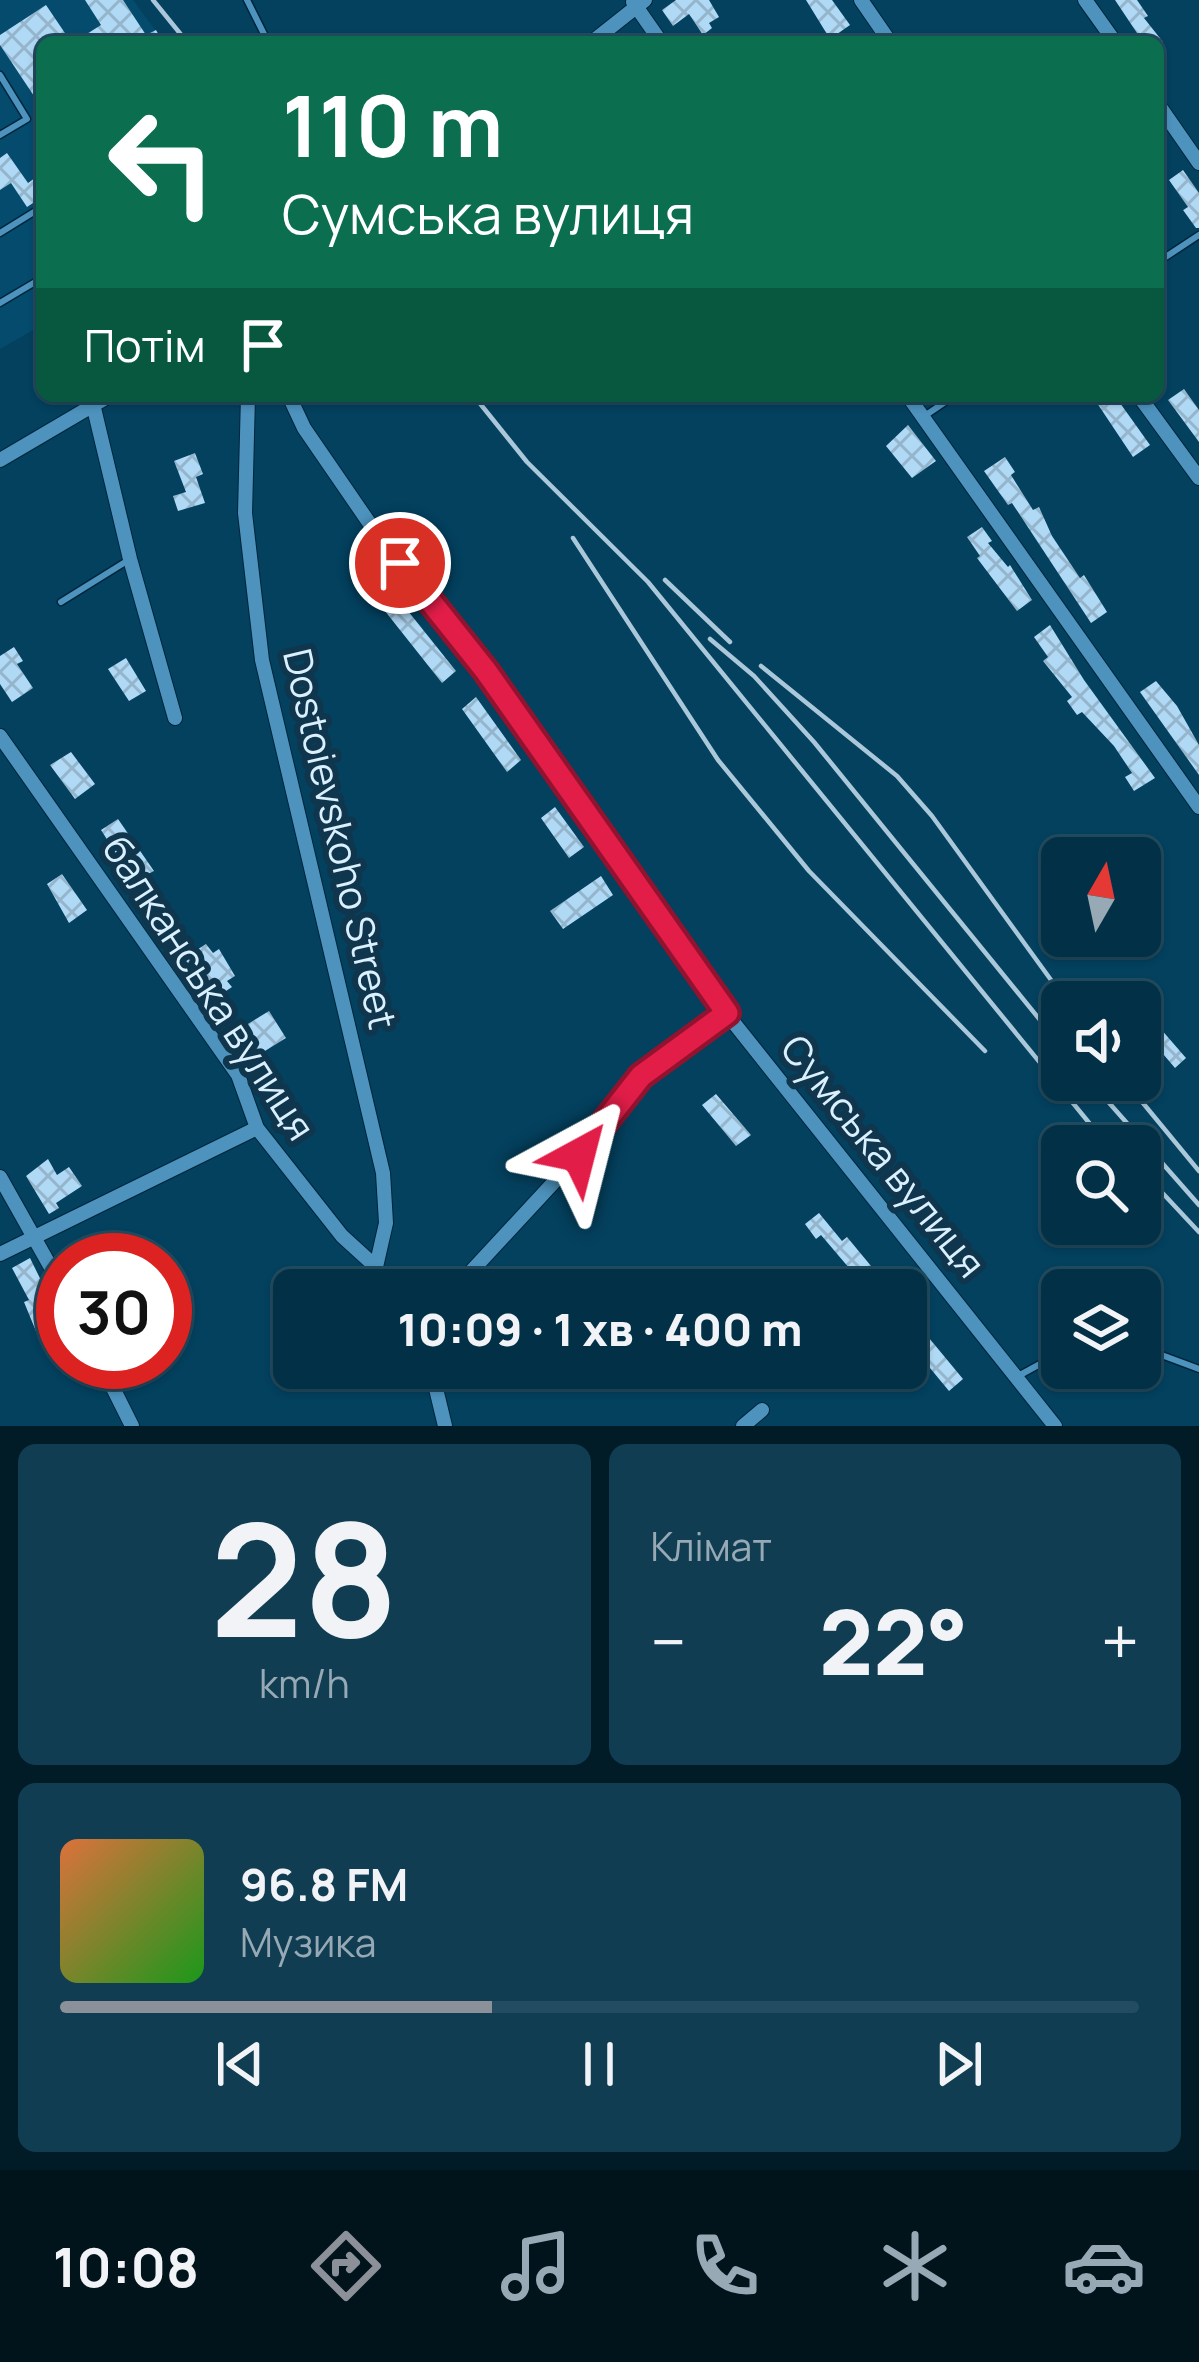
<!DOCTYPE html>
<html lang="uk">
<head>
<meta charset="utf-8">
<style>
  :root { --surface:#023147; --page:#103d52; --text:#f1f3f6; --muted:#96a9b4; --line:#234c60; --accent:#8c9099 }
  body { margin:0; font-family:Manrope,sans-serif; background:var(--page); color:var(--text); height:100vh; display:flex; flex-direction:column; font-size:45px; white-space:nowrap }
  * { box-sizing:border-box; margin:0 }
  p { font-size:39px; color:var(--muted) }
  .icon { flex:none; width:66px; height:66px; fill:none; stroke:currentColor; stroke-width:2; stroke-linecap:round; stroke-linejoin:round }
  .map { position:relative; height:1426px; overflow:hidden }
  .details { display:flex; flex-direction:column; gap:18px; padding:18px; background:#011b27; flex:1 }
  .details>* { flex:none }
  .hud { position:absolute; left:36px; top:36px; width:1128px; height:366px; border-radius:18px; box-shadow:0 3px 9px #0004,0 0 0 3px var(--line); background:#0b6e4f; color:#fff; overflow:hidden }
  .needle { width:78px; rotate:9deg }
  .tools { position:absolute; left:1041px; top:837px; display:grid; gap:24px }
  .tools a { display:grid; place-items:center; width:120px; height:120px; border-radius:18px; background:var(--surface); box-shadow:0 3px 9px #0004,0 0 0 3px var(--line); font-size:60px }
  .speed { position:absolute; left:36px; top:1233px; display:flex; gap:24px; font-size:60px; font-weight:700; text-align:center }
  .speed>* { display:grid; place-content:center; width:156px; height:156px; border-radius:50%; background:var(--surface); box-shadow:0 3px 9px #0004,0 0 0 3px var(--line); line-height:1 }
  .speed .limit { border:18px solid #d22; background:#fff; color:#111 }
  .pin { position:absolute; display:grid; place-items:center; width:102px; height:102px; color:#fff; margin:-51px; border:6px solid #fff; border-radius:50%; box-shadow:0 3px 12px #0007 }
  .me { position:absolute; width:132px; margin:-66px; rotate:38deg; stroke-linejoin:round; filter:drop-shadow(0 0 9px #0008) }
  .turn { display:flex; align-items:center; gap:42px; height:252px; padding:0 48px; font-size:54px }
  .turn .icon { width:156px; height:156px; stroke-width:2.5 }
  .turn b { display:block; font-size:84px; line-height:102px }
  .then { display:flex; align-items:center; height:114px; padding:0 48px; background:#0003; gap:24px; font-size:45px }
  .big { font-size:90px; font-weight:800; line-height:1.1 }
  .details .tile { flex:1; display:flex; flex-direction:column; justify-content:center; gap:18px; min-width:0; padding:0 42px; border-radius:18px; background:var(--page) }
  .details .dial { align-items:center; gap:0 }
  .dial b { font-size:156px; line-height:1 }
  .song { display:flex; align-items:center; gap:36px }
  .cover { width:144px; height:144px; border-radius:18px; background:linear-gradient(135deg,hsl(20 70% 55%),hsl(120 70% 35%)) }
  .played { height:12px; border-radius:6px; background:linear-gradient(90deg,var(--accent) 40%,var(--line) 40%) }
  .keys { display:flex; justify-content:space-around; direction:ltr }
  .heat { display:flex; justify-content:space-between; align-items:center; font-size:66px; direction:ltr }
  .details .tiles { flex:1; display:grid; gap:18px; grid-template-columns:1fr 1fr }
  .tile:last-child { grid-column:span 2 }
  .trip { position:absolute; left:273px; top:1269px; width:654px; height:120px; border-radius:18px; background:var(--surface); box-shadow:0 3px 9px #0004,0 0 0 3px var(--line); font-weight:800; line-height:120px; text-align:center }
  .dock { display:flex; height:192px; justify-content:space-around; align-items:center; background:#01141c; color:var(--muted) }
  .dock .icon { width:84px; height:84px }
  .dock .active { color:var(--accent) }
  .dock b { font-size:54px; color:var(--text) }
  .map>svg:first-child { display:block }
</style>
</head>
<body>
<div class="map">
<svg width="1199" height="1426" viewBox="0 0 1199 1426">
  <defs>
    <pattern id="building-cross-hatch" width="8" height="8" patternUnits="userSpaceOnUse" patternTransform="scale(3)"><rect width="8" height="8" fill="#b0d9f5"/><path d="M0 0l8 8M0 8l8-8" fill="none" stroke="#94b5cb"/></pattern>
  </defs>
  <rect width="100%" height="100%" fill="#03415f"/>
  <path fill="#044b6e" d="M0,0H133L164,42H42V325L0,349Z"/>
  <path fill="url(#building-cross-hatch)" d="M85,0H123L146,35L156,30L163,42H74L101,25Z
    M676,0H709L719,17L709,23L712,28L703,35L689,14L673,26L662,10Z
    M806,0H832L850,25L830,39Z
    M1115,0H1137L1148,16L1144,18L1163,42H1143Z
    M46,5L71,42H42V108L0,45V35Z
    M7,153L28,183L42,173V197L27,207L11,183L0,190V158Z
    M1183,170L1199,193V228H1196L1183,210L1188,207L1169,180Z
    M1184,389L1199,410V442L1168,400Z
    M1108,396H1115L1150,445L1133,457L1097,403Z
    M908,425L936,461L912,478L886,446Z
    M195,453L203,474L196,477L205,503L178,511L173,496L186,492L174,461Z
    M1005,457L1015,472L1011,475L1033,510L1039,507L1052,536L1080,578L1084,575L1107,612L1091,623L1012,503L1008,505L984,471Z
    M982,527L992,541L988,543L1008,567L1010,565L1032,600L1017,611L977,558L980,556L967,537Z
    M372,566L456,671L442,683L358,577Z
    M1050,625L1084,680L1155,778L1134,791L1125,777L1132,773L1114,746L1082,712L1077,715L1067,701L1072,697L1043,661L1048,657L1034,637Z
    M14,647L23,661L17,664L33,688L12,702L0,684V656Z
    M126,658L146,691L129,701L108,669Z
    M1156,681L1177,706L1199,745V775L1140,692Z
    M476,697L521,760L507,772L462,709Z
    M71,752L95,784L75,799L50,765Z
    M555,807L584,847L569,858L541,818Z
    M118,819L154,871L146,875L184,929L170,938L101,830Z
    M62,874L87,910L69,923L47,884Z
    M601,876L613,895L563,929L550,911Z
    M206,944L213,953L219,949L235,976L227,981L232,987L214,999L184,958Z
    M1140,1005L1186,1058L1175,1068L1140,1027Z
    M269,1011L286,1038L260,1054L250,1038L240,1044L233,1033Z
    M716,1094L751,1135L736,1146L702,1105Z
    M48,1159L57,1175L69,1167L82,1186L56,1203L59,1208L49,1214L26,1176Z
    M819,1213L842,1241L847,1237L881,1278L867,1289L821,1235L816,1239L805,1224Z
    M30,1258L63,1325V1329L40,1341L24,1302L29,1300L12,1268Z
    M915,1321L963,1379L949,1391L906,1339V1328Z"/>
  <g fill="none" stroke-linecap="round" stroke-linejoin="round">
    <g stroke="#00263b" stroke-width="9">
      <path id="lane" d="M247,0L268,42
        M0,75L27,119L0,135
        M0,233L42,207
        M1158,262L1199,235
        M0,303L42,278
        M923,417L954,396
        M61,602L127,561
        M1140,1347L1199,1369
        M1020,1375L1062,1352"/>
    </g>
    <g stroke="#00263b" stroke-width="16">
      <path id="street" d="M861,0L890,42
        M1085,0L1115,42
        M633,2L661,42
        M592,42L645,0
        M1158,104L1199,163
        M248,396L245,513L262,660L383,1173L386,1223L376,1267L389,1290
        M289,396L304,428L372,527L486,671L726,1013L1055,1426
        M908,396L1199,807
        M1139,396L1199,478
        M93,404L130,559L175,718
        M0,460L109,396
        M0,736L238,1075L257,1128L342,1236L376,1267
        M0,1177L63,1289
        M0,1254L257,1128
        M454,1290L579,1155L641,1076L726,1013
        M100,1362L132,1426
        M431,1368L445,1426
        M743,1426L762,1410"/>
    </g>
    <use href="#lane" stroke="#4d93be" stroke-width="6"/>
    <use href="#street" stroke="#4d93be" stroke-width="14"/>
    <path stroke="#aac8da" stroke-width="4.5" d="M153,0L187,42
      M474,396L527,462L648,582L1108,1146
      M573,538L718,760L809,871L985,1051
      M665,580L730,642
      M710,639L754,676L814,742L1062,1047
      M761,666L897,776L932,816L1067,1002
      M1089,1080L1199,1205
      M1124,1080L1199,1171
      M1140,1169L1199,1232"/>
  </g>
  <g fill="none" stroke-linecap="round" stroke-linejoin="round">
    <g stroke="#92132f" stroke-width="30">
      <path id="route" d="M400,563L486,671L727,1013L641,1076L579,1155"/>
    </g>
    <use href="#route" stroke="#e11d48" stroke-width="21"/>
  </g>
  <g text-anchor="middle" stroke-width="12" stroke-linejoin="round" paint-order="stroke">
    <g font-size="39" fill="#dbf0fe" stroke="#0f364c">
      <text transform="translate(340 839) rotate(77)" y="14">Dostoievskoho Street</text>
      <text transform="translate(209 988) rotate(57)" y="14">балканська вулиця</text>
      <text transform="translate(883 1156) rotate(51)" y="14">Сумська вулиця</text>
    </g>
  </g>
</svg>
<div class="tools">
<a><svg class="needle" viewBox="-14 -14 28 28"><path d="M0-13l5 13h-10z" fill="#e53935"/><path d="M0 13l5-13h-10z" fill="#96a9b4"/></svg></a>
<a><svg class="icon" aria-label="sound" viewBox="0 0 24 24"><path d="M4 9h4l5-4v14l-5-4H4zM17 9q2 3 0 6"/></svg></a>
<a><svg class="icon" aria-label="search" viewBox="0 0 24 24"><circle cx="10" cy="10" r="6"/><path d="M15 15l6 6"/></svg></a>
<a><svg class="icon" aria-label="layers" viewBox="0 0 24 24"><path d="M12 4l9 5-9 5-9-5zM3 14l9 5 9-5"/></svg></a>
</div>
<div class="speed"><div class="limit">30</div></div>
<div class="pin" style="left:400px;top:563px;background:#d93025"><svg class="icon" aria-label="arrive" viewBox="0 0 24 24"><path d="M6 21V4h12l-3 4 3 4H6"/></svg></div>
<svg class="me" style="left:579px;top:1155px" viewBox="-20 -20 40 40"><path d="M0-17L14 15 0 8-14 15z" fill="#e11d48" stroke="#fff" stroke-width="4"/></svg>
<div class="trip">10:09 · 1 хв · 400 m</div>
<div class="hud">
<div class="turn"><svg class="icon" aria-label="left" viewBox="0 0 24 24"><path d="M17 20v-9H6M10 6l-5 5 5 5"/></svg><div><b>110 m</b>Сумська вулиця</div></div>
<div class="then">Потім<svg class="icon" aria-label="arrive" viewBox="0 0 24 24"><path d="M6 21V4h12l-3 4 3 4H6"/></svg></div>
</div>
</div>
<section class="details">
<div class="tiles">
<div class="tile dial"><b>28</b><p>km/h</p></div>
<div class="tile"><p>Клімат</p>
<div class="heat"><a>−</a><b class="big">22°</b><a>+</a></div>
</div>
<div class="tile">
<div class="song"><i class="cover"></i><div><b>96.8 FM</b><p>Музика</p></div></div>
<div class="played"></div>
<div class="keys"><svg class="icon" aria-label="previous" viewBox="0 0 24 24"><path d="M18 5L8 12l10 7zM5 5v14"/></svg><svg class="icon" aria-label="pause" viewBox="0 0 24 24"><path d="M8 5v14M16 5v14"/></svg><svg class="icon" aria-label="next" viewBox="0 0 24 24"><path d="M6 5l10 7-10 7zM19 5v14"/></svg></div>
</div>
</div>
</section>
<nav class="dock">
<b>10:08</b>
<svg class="icon active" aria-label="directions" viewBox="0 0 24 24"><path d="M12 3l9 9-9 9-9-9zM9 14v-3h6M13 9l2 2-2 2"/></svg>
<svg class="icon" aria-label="music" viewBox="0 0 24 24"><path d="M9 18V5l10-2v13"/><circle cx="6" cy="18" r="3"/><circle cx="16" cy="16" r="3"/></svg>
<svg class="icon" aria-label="phone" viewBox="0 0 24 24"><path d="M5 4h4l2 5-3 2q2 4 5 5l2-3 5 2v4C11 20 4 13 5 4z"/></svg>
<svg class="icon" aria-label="climate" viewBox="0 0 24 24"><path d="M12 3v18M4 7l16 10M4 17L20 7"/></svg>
<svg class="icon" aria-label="car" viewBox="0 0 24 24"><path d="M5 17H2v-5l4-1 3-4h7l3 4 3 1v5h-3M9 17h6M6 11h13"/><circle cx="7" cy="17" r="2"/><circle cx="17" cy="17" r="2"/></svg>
</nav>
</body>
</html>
